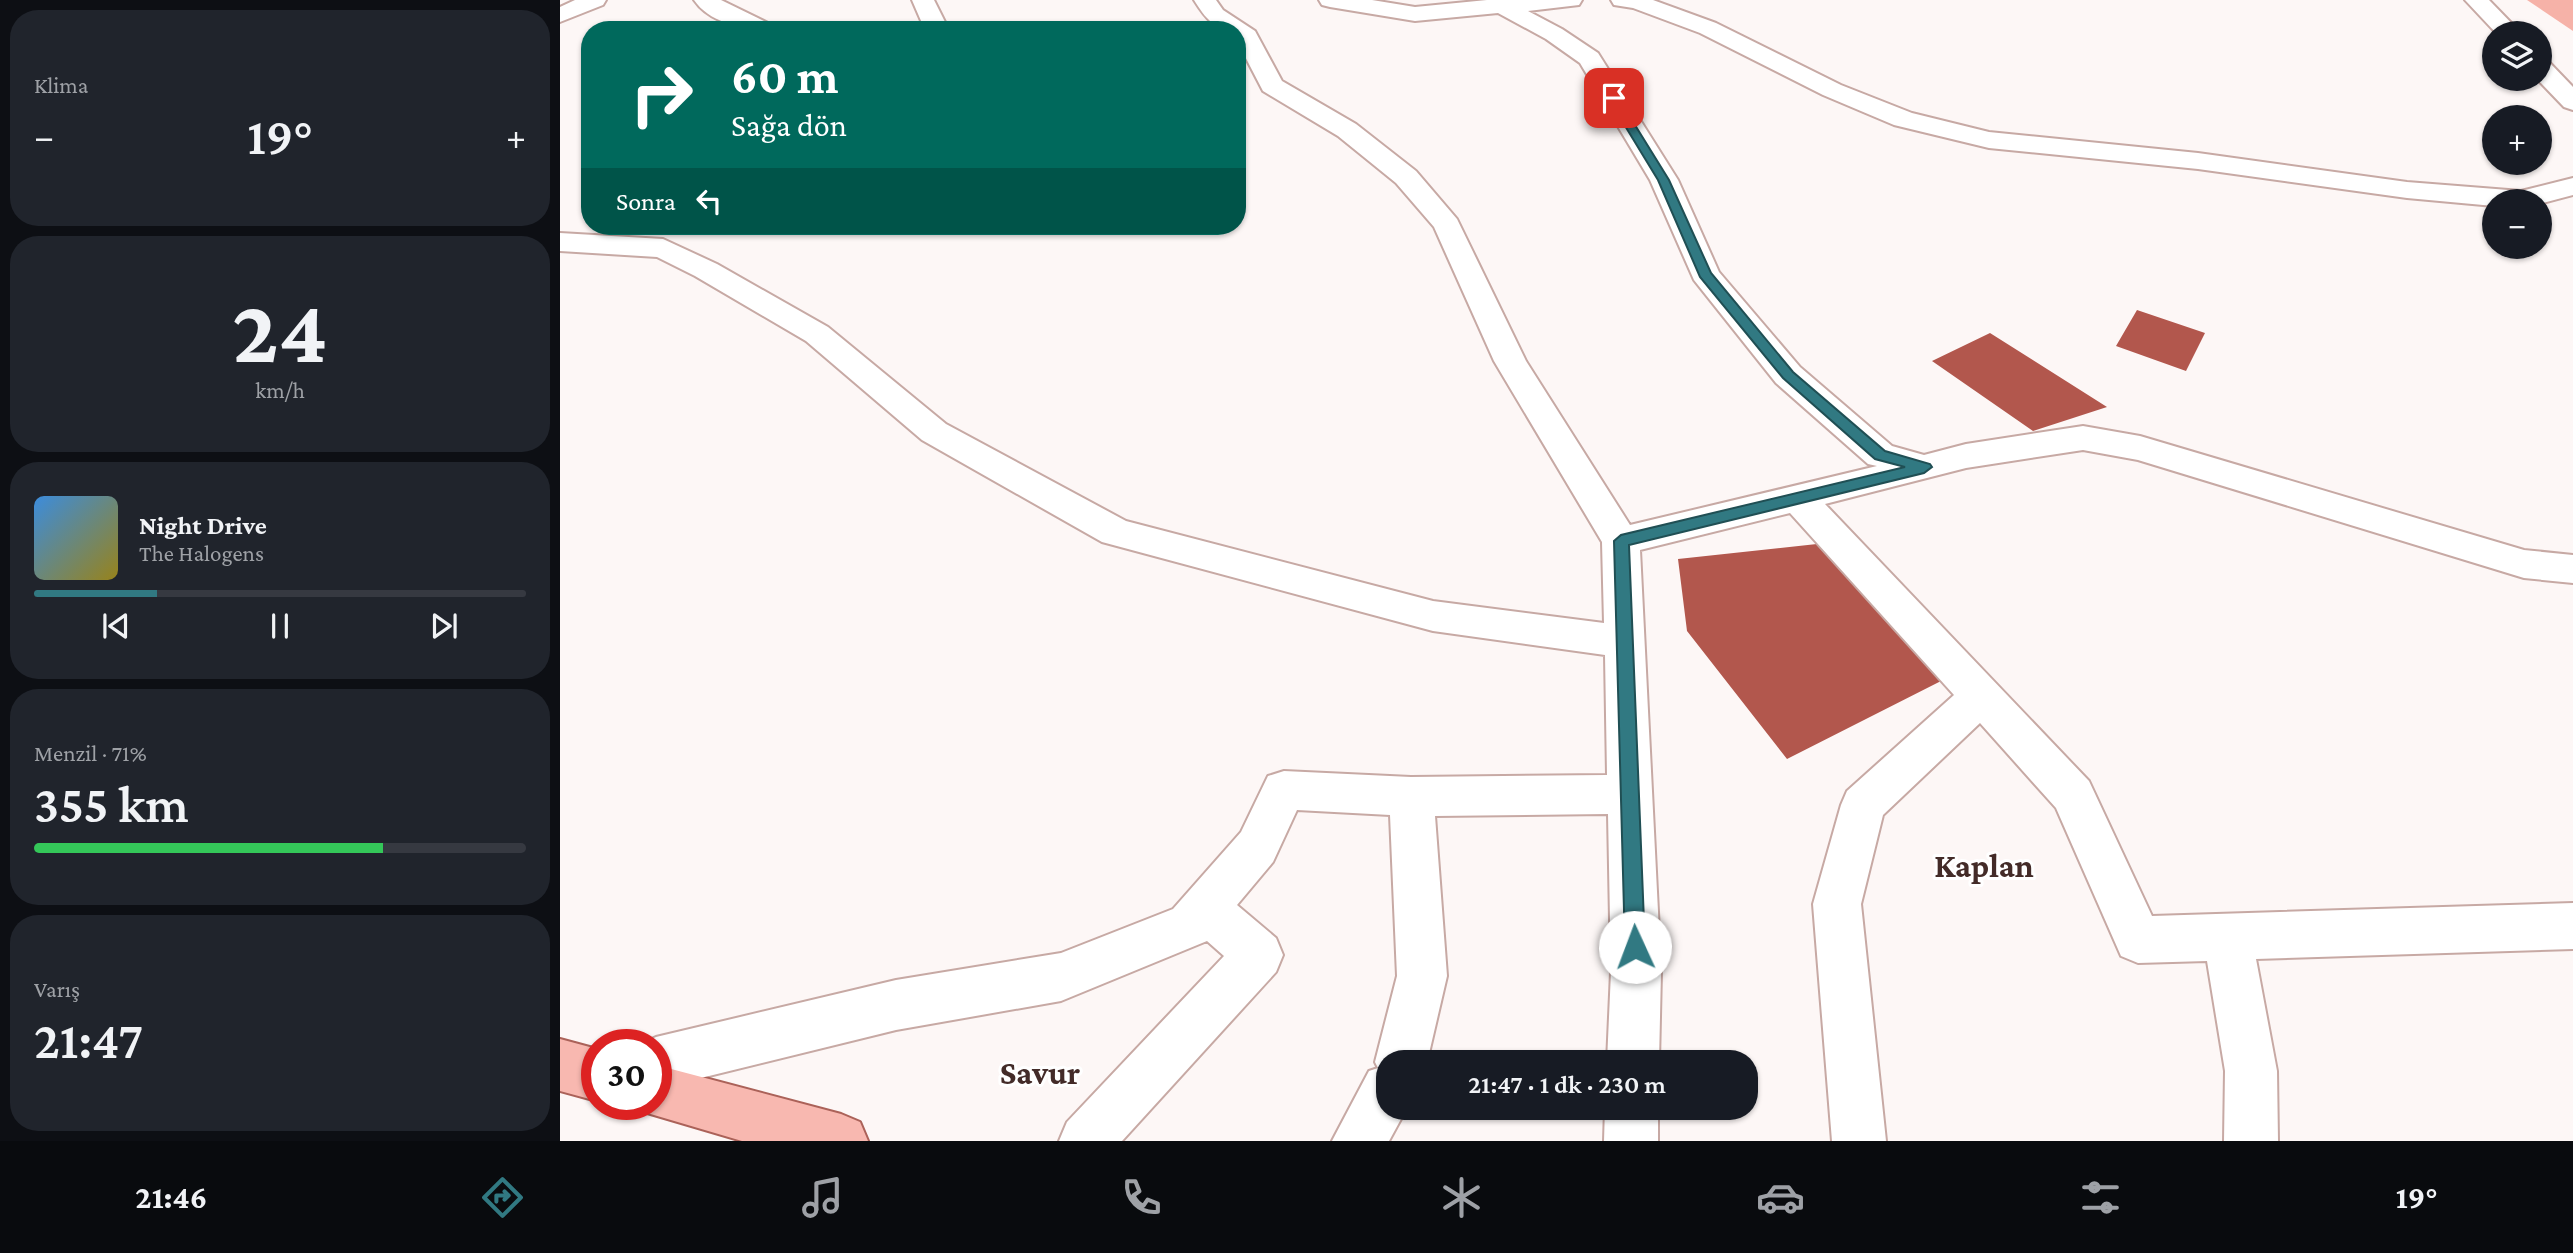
<!DOCTYPE html>
<html lang="tr">
<head>
<meta charset="utf-8">
<style>
  :root { --surface:#171b24; --page:#20242c; --text:#f1f3f6; --muted:#9ea1a6; --line:#363941; --accent:#317982 }
  body { margin:0; font-family:"Crimson Pro",serif; background:var(--page); color:var(--text); height:100vh; display:flex; flex-direction:column; font-size:26px; white-space:nowrap }
  * { box-sizing:border-box; margin:0 }
  p { font-size:23px; color:var(--muted) }
  .icon { flex:none; width:38px; height:38px; fill:none; stroke:currentColor; stroke-width:2; stroke-linecap:round; stroke-linejoin:round }
  .map { position:relative; flex:1; overflow:hidden }
  .details { display:flex; flex-direction:column; gap:10px; padding:10px; background:#0d0f14; width:560px }
  .details>* { flex:none }
  .banner { position:absolute; left:21px; top:21px; width:665px; height:214px; border-radius:28px; box-shadow:0 2px 5px #0004; background:#00695c; color:#fff; overflow:hidden }
  .buttons { position:absolute; left:1922px; top:21px; display:grid; gap:14px }
  .buttons a { display:grid; place-items:center; width:70px; height:70px; border-radius:50%; background:var(--surface); box-shadow:0 2px 5px #0004; font-size:35px }
  .speed { position:absolute; left:21px; top:1029px; display:flex; gap:14px; font-size:35px; font-weight:700; text-align:center }
  .speed>* { display:grid; place-content:center; width:91px; height:91px; border-radius:50%; background:var(--surface); box-shadow:0 2px 5px #0004; line-height:1 }
  .speed .limit { border:10px solid #d22; background:#fff; color:#111 }
  .pin { position:absolute; display:grid; place-items:center; width:60px; height:60px; color:#fff; margin:-30px; border-radius:14px; box-shadow:0 4px 10px #0006 }
  .me { position:absolute; width:77px; margin:-38px; rotate:358deg; stroke-linejoin:round; filter:drop-shadow(0 0 5px #0008) }
  .turn { display:flex; align-items:center; gap:24px; height:147px; padding:0 35px; font-size:32px }
  .turn .icon { width:91px; height:91px; stroke-width:2.5 }
  .turn b { display:block; font-size:49px; line-height:60px }
  .then { display:flex; align-items:center; height:66px; padding:0 35px; background:#0003; gap:14px; font-size:26px }
  .big { font-size:52px; font-weight:600; line-height:1.1 }
  .details .card { flex:1; display:flex; flex-direction:column; justify-content:center; gap:10px; min-width:0; padding:0 24px; border-radius:28px; background:var(--page) }
  .details .dial { align-items:center; gap:0 }
  .dial b { font-size:91px; line-height:1 }
  .song { display:flex; align-items:center; gap:21px }
  .cover { width:84px; height:84px; border-radius:10px; background:linear-gradient(135deg,hsl(210 70% 55%),hsl(50 70% 35%)) }
  .played { height:7px; border-radius:4px; background:linear-gradient(90deg,var(--accent) 25%,var(--line) 25%) }
  .keys { display:flex; justify-content:space-around; direction:ltr }
  .heat { display:flex; justify-content:space-between; align-items:center; font-size:38px; direction:ltr }
  .charge { height:10px; border-radius:5px; background:linear-gradient(90deg,#34c759 71%,var(--line) 0) }
  .trip { position:absolute; left:816px; top:1050px; width:382px; height:70px; border-radius:28px; background:var(--surface); box-shadow:0 2px 5px #0004; font-weight:600; line-height:70px; text-align:center }
  .menu { display:flex; height:112px; justify-content:space-around; align-items:center; background:#090b0e; color:var(--muted) }
  .menu .icon { width:49px; height:49px }
  .menu .on { color:var(--accent) }
  .menu b { font-size:32px; color:var(--text) }
  main { display:flex; flex:1; min-height:0 }
  .map>svg:first-child { display:block }
</style>
</head>
<body>
<main>
<section class="details">
<div class="card"><p>Klima</p>
<div class="heat"><a>−</a><b class="big">19°</b><a>+</a></div>
</div>
<div class="card dial"><b>24</b><p>km/h</p></div>
<div class="card">
<div class="song"><i class="cover"></i><div><b>Night Drive</b><p>The Halogens</p></div></div>
<div class="played"></div>
<div class="keys"><svg class="icon" aria-label="previous" viewBox="0 0 24 24"><path d="M18 5L8 12l10 7zM5 5v14"/></svg><svg class="icon" aria-label="pause" viewBox="0 0 24 24"><path d="M8 5v14M16 5v14"/></svg><svg class="icon" aria-label="next" viewBox="0 0 24 24"><path d="M6 5l10 7-10 7zM19 5v14"/></svg></div>
</div>
<div class="card"><p>Menzil · 71%</p><b class="big">355 km</b><div class="charge"></div></div>
<div class="card"><p>Varış</p><b class="big">21:47</b></div>
</section>
<div class="map">
<svg width="2013" height="1141" viewBox="0 0 2013 1141">
  <rect width="100%" height="100%" fill="#fdf7f6"/>
  <path fill="#f6b2a8" d="M1967,0H2013V31Z"/>
  <path fill="#b2574d" d="M1577,310L1645,333L1626,371L1556,346Z
    M1430,333L1547,407L1473,431L1372,361Z
    M1266,543L1383,680L1227,759L1127,631L1118,559Z"/>
  <g fill="none" stroke-linecap="round" stroke-linejoin="round">
    <g stroke="#c7a9a4" stroke-width="4">
      <path id="minor" d="M15,0H46L43,5L0,22V7Z
        M134,0H161L212,25L216,30C188,30 151,25 134,0Z
        M352,0H374L389,30H365Z
        M634,0H656L663,10L695,31L722,81L796,124L856,171L897,219L966,361L1070,525L1317,466L1308,464L1216,383L1134,280L1090,180L1020,63L986,39L938,13L855,21L770,7L762,5L759,0H812L855,7L927,0H1022L1019,5L968,11L1002,29L1038,53L1118,180L1159,272L1240,367L1332,446L1364,455L1406,444L1523,426L1580,436L1964,550L2013,555V583L1964,578L1578,460L1523,450L1406,468L1265,504L1529,781L1592,916L2013,903V949L1696,959L1717,1071L1718,1141H1664L1665,1071L1647,961L1578,963L1561,956L1496,808L1420,723L1323,815L1301,904L1326,1141H1272L1253,904L1281,805L1287,791L1394,695L1230,513L1080,550L1101,972L1099,1062H1047L1051,972L1048,814L875,816L887,976L867,1062H828V1108H847L829,1141H772L809,1071L818,1068L815,1062L837,976L830,815L737,810L713,862L677,905L716,938L723,955L716,972L562,1141H499L507,1122L664,956L647,941L501,1001L336,1030L96,1089V1045H78L96,1037L336,980L501,953L613,909L681,832L708,776L724,771L851,777L1047,775L1045,655L873,631L542,542L362,440L246,341L135,276L97,257L0,251V233L103,239L157,264L268,327L386,424L566,521L873,601L1044,623L1042,542L934,361L874,227L836,183L778,136L703,91L677,41V30C654,30 646,19 634,0Z
        M1051,0H1093L1156,23L1281,85L1352,113L1429,132L1638,153L1847,182L1961,191L2013,178V195L1979,204V201H1934V206L1847,198L1638,169L1429,148L1334,125L1263,95L1140,33L1073,8L1054,5Z
        M1905,0H1929L1961,33H1936Z
        M1979,59L1988,61L2013,87V110L2004,107L1977,79Z
        M1045,1108H1098V1141H1044Z"/>
    </g>
    <g stroke="#ab6259" stroke-width="4">
      <path id="major" d="M0,1039L37,1049V1101L0,1091Z
        M96,1065L281,1114L300,1122L308,1141H182L77,1110L75,1104H96Z"/>
    </g>
    <use href="#minor" fill="#fff" fill-rule="evenodd"/>
    <use href="#major" fill="#f8b8b0" fill-rule="evenodd"/>
  </g>
  <path fill="#317982" stroke="#204f54" stroke-width="2" d="M1050,96H1057L1109,180L1151,273L1233,372L1325,451L1370,464L1372,467L1364,473L1069,545L1085,947L1082,954L1075,956L1068,954L1065,947L1054,541L1061,535L1345,467L1315,459L1223,378L1140,277L1098,180L1048,98Z"/>
  <g text-anchor="middle" stroke-width="6" stroke-linejoin="round" paint-order="stroke">
    <g font-size="33" font-weight="bold" fill="#432b28" stroke="#fff">
      <text x="1424" y="877">Kaplan</text>
      <text x="480" y="1084">Savur</text>
    </g>
  </g>
</svg>
<div class="buttons">
<a><svg class="icon" aria-label="layers" viewBox="0 0 24 24"><path d="M12 4l9 5-9 5-9-5zM3 14l9 5 9-5"/></svg></a>
<a>+</a>
<a>−</a>
</div>
<div class="speed"><div class="limit">30</div></div>
<div class="pin" style="left:1054px;top:98px;background:#d93025"><svg class="icon" aria-label="arrive" viewBox="0 0 24 24"><path d="M6 21V4h12l-3 4 3 4H6"/></svg></div>
<svg class="me" style="left:1075px;top:947px" viewBox="-20 -20 40 40"><circle r="19" fill="#fff"/><path d="M0-13L10 11 0 6-10 11z" fill="#317982"/></svg>
<div class="trip">21:47 · 1 dk · 230 m</div>
<div class="banner">
<div class="turn"><svg class="icon" aria-label="right" viewBox="0 0 24 24"><path d="M7 20v-9h11M14 6l5 5-5 5"/></svg><div><b>60 m</b>Sağa dön</div></div>
<div class="then">Sonra<svg class="icon" aria-label="left" viewBox="0 0 24 24"><path d="M17 20v-9H6M10 6l-5 5 5 5"/></svg></div>
</div>
</div>
</main>
<nav class="menu">
<b>21:46</b>
<svg class="icon on" aria-label="directions" viewBox="0 0 24 24"><path d="M12 3l9 9-9 9-9-9zM9 14v-3h6M13 9l2 2-2 2"/></svg>
<svg class="icon" aria-label="music" viewBox="0 0 24 24"><path d="M9 18V5l10-2v13"/><circle cx="6" cy="18" r="3"/><circle cx="16" cy="16" r="3"/></svg>
<svg class="icon" aria-label="phone" viewBox="0 0 24 24"><path d="M5 4h4l2 5-3 2q2 4 5 5l2-3 5 2v4C11 20 4 13 5 4z"/></svg>
<svg class="icon" aria-label="climate" viewBox="0 0 24 24"><path d="M12 3v18M4 7l16 10M4 17L20 7"/></svg>
<svg class="icon" aria-label="car" viewBox="0 0 24 24"><path d="M5 17H2v-5l4-1 3-4h7l3 4 3 1v5h-3M9 17h6M6 11h13"/><circle cx="7" cy="17" r="2"/><circle cx="17" cy="17" r="2"/></svg>
<svg class="icon" aria-label="filters" viewBox="0 0 24 24"><path d="M4 7h16M4 17h16"/><circle cx="9" cy="7" r="2"/><circle cx="15" cy="17" r="2"/></svg>
<b>19°</b>
</nav>
</body>
</html>
